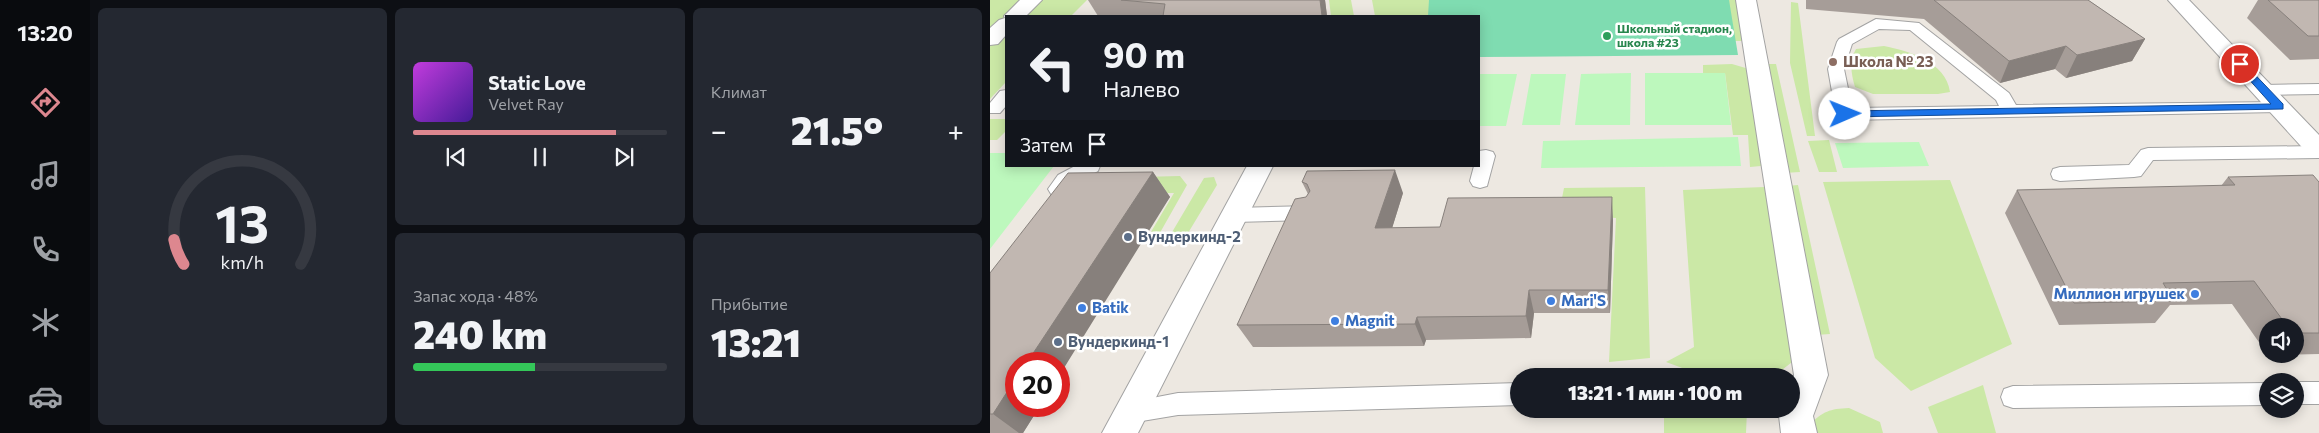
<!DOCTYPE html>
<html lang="ru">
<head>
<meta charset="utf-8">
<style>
  :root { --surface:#171b24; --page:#242831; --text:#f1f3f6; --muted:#9ea1a6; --line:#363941; --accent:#dd878f }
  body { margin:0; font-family:Commissioner,sans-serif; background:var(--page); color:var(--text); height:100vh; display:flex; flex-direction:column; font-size:19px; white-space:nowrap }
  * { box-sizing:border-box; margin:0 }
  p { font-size:16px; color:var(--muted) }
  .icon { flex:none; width:28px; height:28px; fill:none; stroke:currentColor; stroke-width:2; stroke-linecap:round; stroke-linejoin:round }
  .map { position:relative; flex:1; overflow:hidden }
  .panel { display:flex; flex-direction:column; gap:8px; padding:8px; background:#0d0f14; width:900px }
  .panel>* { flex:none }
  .top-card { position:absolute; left:15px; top:15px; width:475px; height:152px; border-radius:0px; box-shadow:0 2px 12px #0003; background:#171b24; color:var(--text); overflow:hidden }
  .tools { position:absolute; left:1269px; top:318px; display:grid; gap:10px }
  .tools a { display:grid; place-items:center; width:45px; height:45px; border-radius:50%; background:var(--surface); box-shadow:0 2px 12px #0003; font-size:25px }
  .speed { position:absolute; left:15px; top:352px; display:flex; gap:10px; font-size:25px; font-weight:700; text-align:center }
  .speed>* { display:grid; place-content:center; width:65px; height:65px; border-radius:50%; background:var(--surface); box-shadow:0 2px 12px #0003; line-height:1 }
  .speed .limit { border:8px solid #d22; background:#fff; color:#111 }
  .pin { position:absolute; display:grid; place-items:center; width:42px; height:42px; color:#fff; margin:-21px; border:2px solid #fff; border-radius:50%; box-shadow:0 1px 5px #0007 }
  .me { position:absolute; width:55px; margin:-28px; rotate:89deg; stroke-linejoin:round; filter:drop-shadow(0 0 4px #0008) }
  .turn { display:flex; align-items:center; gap:18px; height:105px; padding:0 15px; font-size:22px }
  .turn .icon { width:65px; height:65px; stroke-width:2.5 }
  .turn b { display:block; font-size:35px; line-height:42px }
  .then { display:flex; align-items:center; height:48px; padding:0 15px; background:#0003; gap:10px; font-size:19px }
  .big { font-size:38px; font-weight:800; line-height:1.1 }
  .panel .tile { flex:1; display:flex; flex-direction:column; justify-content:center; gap:8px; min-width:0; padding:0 18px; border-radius:8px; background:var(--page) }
  .panel .dial { align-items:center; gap:0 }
  .dial svg { height:130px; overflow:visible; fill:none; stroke:var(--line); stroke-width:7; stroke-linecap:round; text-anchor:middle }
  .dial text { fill:var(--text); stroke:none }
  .song { display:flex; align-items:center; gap:15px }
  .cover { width:60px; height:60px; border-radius:8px; background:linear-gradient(135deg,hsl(290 70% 55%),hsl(260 70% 35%)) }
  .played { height:5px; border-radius:2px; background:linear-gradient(90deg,var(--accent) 80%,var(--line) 80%) }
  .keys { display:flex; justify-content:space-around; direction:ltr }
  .heat { display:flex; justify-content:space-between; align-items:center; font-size:28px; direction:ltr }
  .charge { height:8px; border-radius:4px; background:linear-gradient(90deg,#34c759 48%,var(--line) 0) }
  .panel .tiles { flex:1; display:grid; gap:8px; grid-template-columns:repeat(3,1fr) }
  .tile:first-child { grid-row:span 2 }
  .trip { position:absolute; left:520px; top:368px; width:290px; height:50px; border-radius:25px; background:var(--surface); box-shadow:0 2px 12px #0003; font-weight:800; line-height:50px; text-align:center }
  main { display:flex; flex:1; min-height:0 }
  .tab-bar { display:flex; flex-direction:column; width:90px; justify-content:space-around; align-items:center; background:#090b0e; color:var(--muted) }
  .tab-bar .icon { width:35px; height:35px }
  .tab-bar .selected { color:var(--accent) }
  .tab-bar b { font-size:22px; color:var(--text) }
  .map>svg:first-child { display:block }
</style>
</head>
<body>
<main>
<nav class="tab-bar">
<b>13:20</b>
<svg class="icon selected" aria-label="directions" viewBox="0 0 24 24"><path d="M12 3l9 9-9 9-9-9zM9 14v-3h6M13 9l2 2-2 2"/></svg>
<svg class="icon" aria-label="music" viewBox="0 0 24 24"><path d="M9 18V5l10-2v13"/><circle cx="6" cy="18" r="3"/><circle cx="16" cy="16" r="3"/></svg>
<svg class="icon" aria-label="phone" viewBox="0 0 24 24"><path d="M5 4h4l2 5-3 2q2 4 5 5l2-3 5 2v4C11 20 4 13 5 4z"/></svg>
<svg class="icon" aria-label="climate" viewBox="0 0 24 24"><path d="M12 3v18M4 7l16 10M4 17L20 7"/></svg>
<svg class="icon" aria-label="car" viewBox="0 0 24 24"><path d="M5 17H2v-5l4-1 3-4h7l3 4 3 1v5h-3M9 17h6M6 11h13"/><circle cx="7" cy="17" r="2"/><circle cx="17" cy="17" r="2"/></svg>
</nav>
<section class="panel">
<div class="tiles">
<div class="tile dial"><svg viewBox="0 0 100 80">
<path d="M14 69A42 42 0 1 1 86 69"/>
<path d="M14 69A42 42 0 0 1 8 54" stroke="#dd878f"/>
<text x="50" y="56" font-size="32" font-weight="700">13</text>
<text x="50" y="72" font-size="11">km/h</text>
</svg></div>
<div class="tile">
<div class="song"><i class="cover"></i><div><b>Static Love</b><p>Velvet Ray</p></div></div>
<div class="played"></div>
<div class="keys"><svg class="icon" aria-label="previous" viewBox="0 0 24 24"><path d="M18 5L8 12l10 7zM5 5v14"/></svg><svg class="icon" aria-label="pause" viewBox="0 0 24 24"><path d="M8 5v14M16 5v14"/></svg><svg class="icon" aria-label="next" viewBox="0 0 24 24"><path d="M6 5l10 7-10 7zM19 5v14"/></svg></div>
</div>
<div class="tile"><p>Климат</p>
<div class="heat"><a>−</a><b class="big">21.5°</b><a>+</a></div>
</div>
<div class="tile"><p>Запас хода · 48%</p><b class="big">240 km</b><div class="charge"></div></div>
<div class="tile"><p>Прибытие</p><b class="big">13:21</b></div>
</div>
</section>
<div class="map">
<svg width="1329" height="433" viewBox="0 0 1329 433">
  <rect width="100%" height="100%" fill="#ede8e1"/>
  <path fill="#cbe8a6" d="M0,0H36L0,34Z
    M49,0H97L81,16H32Z
    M339,0H361L364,16H341Z
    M382,0H458L452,16H385Z
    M724,0H748L756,41H731Z
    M801,2L808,3L825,136H817L800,63Z
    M16,31V82L0,99V46Z
    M894,46C919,51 956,62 960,92L948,94H883L865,87C861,73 859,61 866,49Z
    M742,64L759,69L771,166L760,167L758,135H743L735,73H713V65Z
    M772,64H786L810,172L794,173Z
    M0,119H16V131L7,140H0Z
    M839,140L847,172H829L818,141Z
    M190,176L197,185L167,238L158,237L184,193L98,194L109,178Z
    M224,177L227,185L195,238L178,239L214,178Z
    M960,180L1022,344L921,391L885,358L833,182Z
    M808,185L840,334L826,335L797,186Z
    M655,187L660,358L619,362L626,218L569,213L574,188Z
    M775,187L806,359L784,376H714L676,362L704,347L693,190Z
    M993,385L1006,433H948L938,407Z
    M859,408L890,422L893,433H820L819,425C834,411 839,409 859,408Z
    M674,409H754L757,410L756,433H674Z"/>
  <path fill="#bdf8bd" d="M641,73L640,125H585L591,74Z
    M655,73H735L741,125H655Z
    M489,74H527L516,126H489Z
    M541,74H576L570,125H532Z
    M748,137L751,166L551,168L553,141Z
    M929,142L939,166L853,168L845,143Z
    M0,153H16V166H64L0,249Z"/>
  <path fill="#7fdcb1" d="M439,0H739L748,55L489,57V16H438Z"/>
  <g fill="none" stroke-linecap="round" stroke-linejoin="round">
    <g stroke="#a3a3a3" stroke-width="2">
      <path id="service" d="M886,19L929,23L1019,93L1026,105L1289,102L1295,103L1298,107L1295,111L1289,112L855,120L849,118L846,114L838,69L847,42L849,39ZM889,29L920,30L1006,100L1009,106L862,108L854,69L862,44Z
        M1329,84V94L1274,95L1268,94L1266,90L1268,86L1274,85Z
        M16,90V106L10,113H0V103L10,91Z
        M1329,146V158L1163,160L1151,176L1144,177L1070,181L1063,179L1061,174L1063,169L1070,167L1139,165L1151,150L1158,148Z
        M496,150L503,152L505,156L497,186L490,188L483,186L480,181L484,166H489V151Z
        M85,166H110L108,171L82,185L75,194L68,196L61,194L58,189L68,175Z
        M320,206L327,208L330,213L327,218L320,220L245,222L238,220L235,215L238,210L245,208Z
        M1305,382H1329V404H1305Z
        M529,383V405L188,415L140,423L131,420L128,412L131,404L188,393Z
        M1278,383V405L1023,408L1014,405L1011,397L1014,389L1023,386Z"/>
    </g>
    <g stroke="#a3a3a3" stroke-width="2">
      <path id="pedestrian" d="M30,0H52L36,16H16V35L8,44L0,45V28L9,20L15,18L14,16Z
        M746,0H766L838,375L823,416L827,433H791L789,416L792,409H801V383L804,375Z"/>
    </g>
    <g stroke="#a3a3a3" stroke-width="2">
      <path id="minor" d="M1178,0H1199L1329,135V158L1320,156Z
        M257,166H283L148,433H112Z"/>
    </g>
    <use href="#service" fill="#fff" fill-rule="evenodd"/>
    <use href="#pedestrian" fill="#fff" fill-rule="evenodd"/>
    <use href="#minor" fill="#fff" fill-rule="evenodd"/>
  </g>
  <path fill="#a69d98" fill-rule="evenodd" d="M98,0H335L337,16H108Z
    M816,0H1098L1155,39L1142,61L1076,78L1065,69L1010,83L934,19L816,9Z
    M1268,0H1329V59L1300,60L1257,18Z
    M163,172L180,197L26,406H50L33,433H0V273Z
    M1238,177L1329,182V354L1278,355L1242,304L1180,305L1165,323L1069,325L1015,213L1027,190L1231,186ZM1278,326H1305V354H1278Z
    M312,182L413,193L402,228L450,227L623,220L620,313H544L541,338L436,340L434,346L263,347L247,325L318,194Z"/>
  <path fill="#87807c" d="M330,0H335L337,16H332Z
    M1155,39L1142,61L1076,78L1087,55Z
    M1076,46L1065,69L1010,83L1019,61Z
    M405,170L413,193L395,251L385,228Z
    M163,172L180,197L69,376V364H36Z
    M622,197L623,220L620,313L618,290Z
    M539,290L544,313L541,338L536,316Z
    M427,317L436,340L434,346L425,324Z
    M26,378V406H50L33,433H29L3,414Z"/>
  <path fill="#c1b7b1" stroke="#87807c" d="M131,0H330L332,16H173L175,4Z
    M944,0H1098L1155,39L1087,55L1076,46L1019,61Z
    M1278,0H1329V36H1318Z
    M405,170L385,228L450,227L458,198L622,197L618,290H539L536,316L427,317L425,324L247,325L305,199L316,197L320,191L317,184L312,182L317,171Z
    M163,172L36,364H26V378L3,414H0V273L78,173Z
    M1323,175L1329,182V333H1305V326H1297L1264,281L1173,283L1184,301L1084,303L1027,190L1245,185L1238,177Z"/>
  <path fill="#1a73e8" stroke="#114b97" d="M1247,62H1253L1293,104V109L855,117L850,114L855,111L1281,104L1247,66Z"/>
  <circle fill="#2e9e5b" stroke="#fff" stroke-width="2" cx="617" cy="36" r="5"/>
  <circle fill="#8d6e63" stroke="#fff" stroke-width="2" cx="843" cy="62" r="5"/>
  <g fill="#5c6f8a" stroke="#fff" stroke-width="2">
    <circle cx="138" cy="237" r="5"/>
    <circle cx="68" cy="342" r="5"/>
  </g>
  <g fill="#3f7fe0" stroke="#fff" stroke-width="2">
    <circle cx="1205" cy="294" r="5"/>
    <circle cx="561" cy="301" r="5"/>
    <circle cx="92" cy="308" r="5"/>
    <circle cx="345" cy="321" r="5"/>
  </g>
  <g text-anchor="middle" stroke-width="5" stroke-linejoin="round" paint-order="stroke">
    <g font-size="12" font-weight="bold" fill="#27864d" stroke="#fff" text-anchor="start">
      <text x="627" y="33">Школьный стадион,<tspan x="627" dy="14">школа #23</tspan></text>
    </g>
    <g font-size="15" font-weight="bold" fill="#785e54" stroke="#fff" text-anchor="start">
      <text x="853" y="67">Школа № 23</text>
    </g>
    <g font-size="15" font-weight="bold" fill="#4e5e75" stroke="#fff" text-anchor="start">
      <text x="148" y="242">Вундеркинд-2</text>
      <text x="78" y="347">Вундеркинд-1</text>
    </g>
    <g font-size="15" font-weight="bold" fill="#366cbe" stroke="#fff" text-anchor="start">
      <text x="1195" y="299" text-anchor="end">Миллион игрушек</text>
      <text x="571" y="306">Mari'S</text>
      <text x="102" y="313">Batik</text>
      <text x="355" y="326">Magnit</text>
    </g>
  </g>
</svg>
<div class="tools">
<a><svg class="icon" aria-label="sound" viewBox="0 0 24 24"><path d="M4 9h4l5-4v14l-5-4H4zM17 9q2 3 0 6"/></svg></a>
<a><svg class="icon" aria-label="layers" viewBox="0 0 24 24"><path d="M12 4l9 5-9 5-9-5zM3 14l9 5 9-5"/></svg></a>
</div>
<div class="speed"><div class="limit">20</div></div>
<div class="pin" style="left:1250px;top:64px;background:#d93025"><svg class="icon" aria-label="arrive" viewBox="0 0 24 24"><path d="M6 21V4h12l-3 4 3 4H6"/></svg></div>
<svg class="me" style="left:855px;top:114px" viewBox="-20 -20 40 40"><circle r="19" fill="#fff"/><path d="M0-13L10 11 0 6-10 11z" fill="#1a73e8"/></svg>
<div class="trip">13:21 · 1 мин · 100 m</div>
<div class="top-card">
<div class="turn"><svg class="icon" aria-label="left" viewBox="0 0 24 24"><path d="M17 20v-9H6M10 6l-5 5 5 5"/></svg><div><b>90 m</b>Налево</div></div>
<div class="then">Затем<svg class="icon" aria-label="arrive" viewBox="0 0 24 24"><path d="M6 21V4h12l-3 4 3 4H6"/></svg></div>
</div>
</div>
</main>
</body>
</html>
